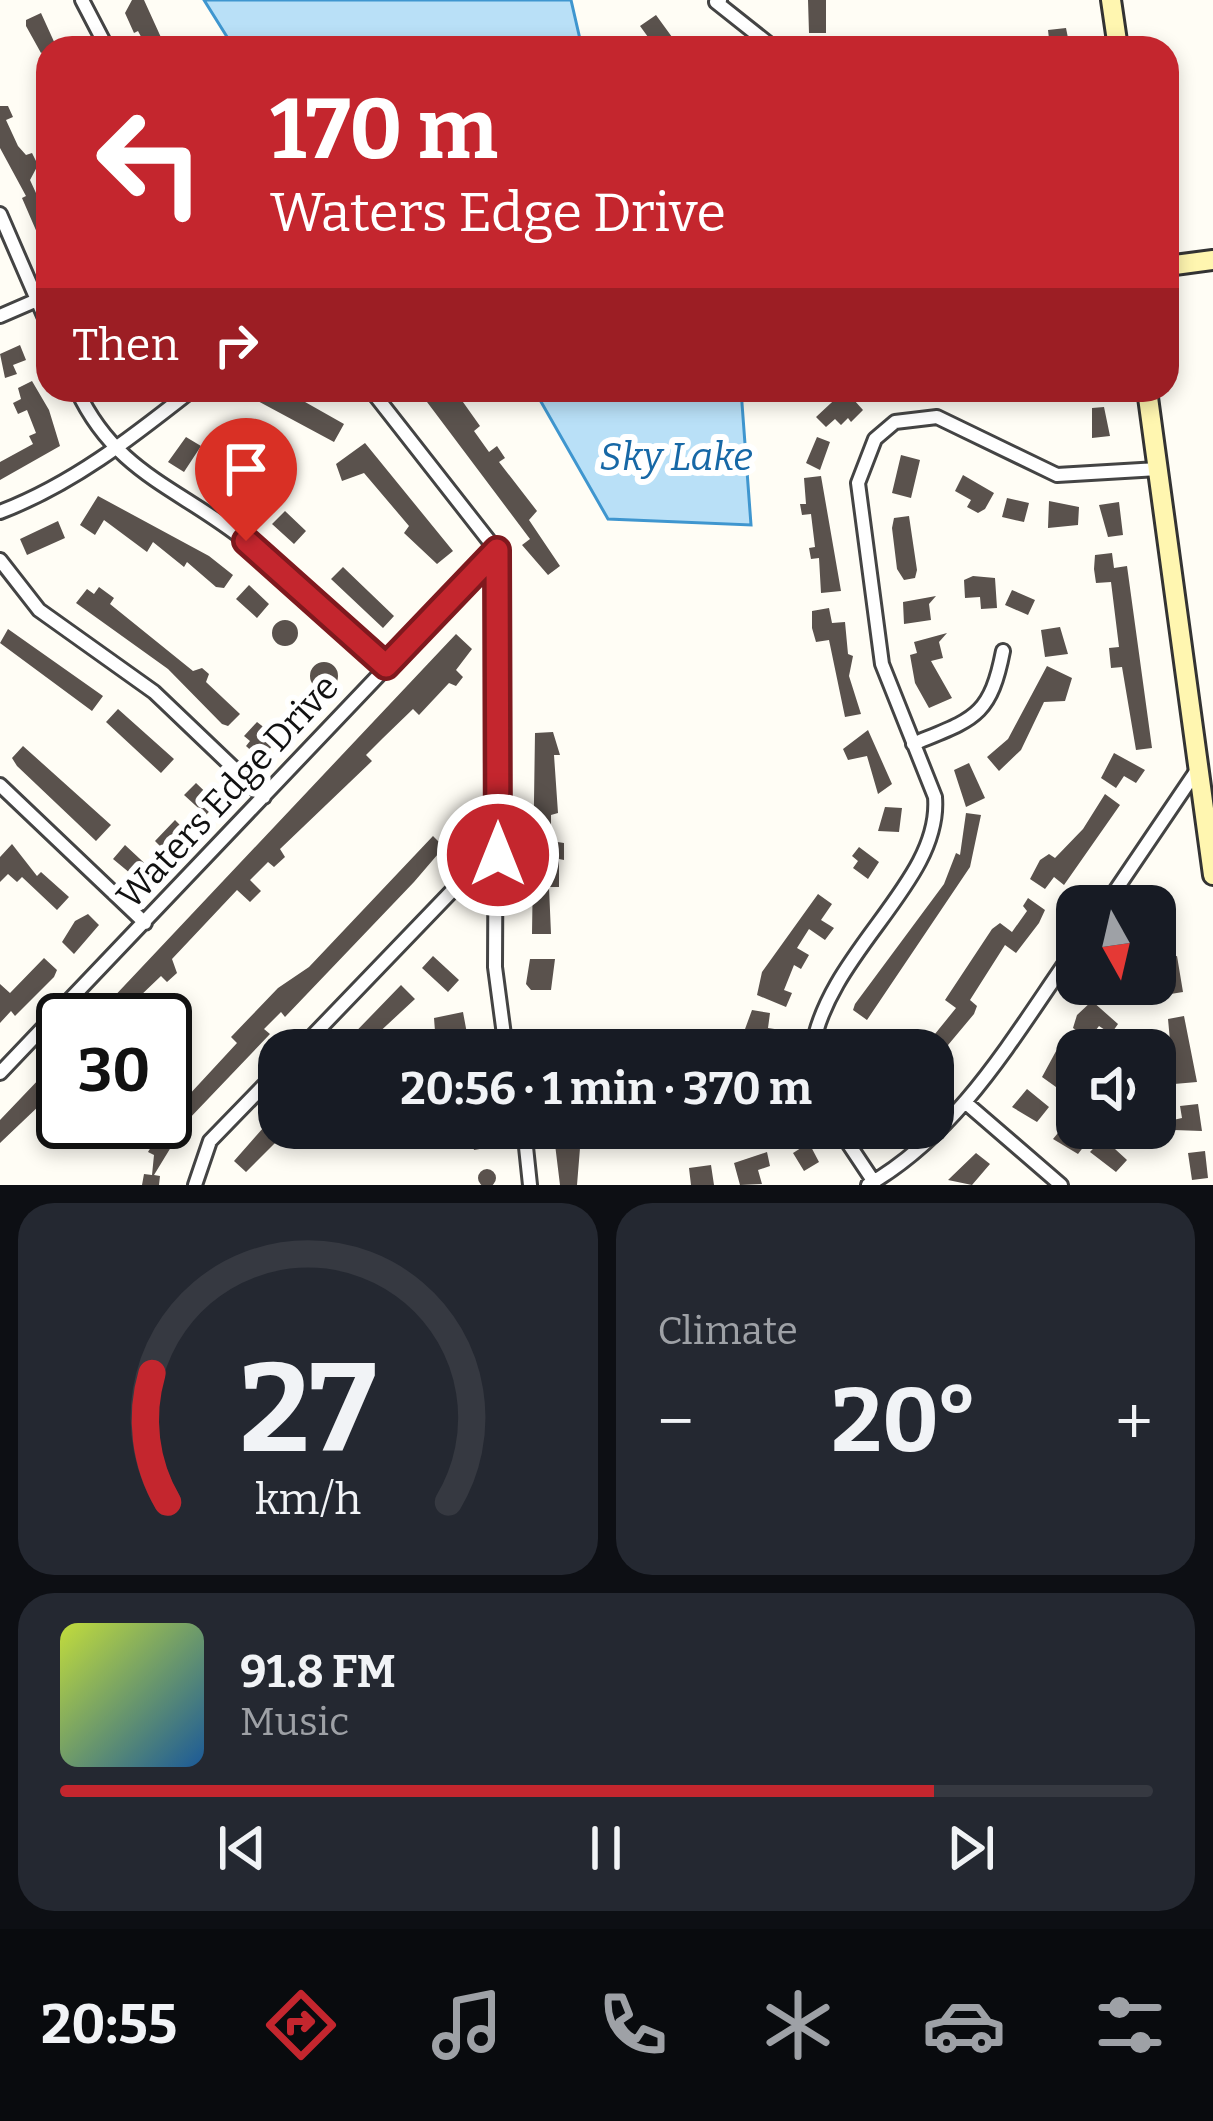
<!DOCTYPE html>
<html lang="en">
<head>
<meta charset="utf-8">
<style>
  :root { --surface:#171b24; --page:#242831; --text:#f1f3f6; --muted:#9ea1a6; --line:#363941; --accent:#c4262e }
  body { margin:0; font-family:Bitter,serif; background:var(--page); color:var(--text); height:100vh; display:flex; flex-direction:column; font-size:45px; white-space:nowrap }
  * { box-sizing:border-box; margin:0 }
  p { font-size:39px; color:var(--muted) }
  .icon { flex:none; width:66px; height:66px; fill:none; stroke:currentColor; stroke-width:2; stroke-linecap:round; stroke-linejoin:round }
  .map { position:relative; height:1185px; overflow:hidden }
  .details { display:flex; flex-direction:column; gap:18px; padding:18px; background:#0d0f14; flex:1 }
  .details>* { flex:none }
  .banner { position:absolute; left:36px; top:36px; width:1143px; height:366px; border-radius:36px; box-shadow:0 6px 18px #0003; background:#c4262e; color:#fff; overflow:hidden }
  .needle { width:78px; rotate:172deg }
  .controls { position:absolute; left:1056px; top:885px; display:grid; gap:24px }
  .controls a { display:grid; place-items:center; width:120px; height:120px; border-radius:24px; background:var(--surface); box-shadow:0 6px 18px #0003; font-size:60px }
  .speed { position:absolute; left:36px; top:993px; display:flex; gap:24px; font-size:60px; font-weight:700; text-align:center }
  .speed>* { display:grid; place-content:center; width:156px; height:156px; border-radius:50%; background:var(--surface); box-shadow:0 6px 18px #0003; line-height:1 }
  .speed .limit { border:6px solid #111; border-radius:18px; background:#fff; color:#111 }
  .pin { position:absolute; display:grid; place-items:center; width:102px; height:102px; color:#fff; margin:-123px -51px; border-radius:50% 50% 50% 0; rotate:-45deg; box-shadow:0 0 12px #0007 }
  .pin .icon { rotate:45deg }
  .me { position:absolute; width:132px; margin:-66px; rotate:0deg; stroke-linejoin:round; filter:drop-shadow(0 0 9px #0008) }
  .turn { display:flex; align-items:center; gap:42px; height:252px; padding:0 36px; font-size:54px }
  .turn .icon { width:156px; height:156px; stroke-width:2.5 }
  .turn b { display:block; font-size:84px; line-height:102px }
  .then { display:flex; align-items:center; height:114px; padding:0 36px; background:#0003; gap:24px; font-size:45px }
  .big { font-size:90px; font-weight:700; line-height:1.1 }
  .details .tile { flex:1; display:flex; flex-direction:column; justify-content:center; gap:18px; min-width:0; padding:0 42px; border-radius:36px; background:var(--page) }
  .details .dial { align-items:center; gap:0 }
  .dial svg { height:312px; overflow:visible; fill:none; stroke:var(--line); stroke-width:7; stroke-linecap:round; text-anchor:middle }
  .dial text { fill:var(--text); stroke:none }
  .song { display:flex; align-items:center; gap:36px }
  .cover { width:144px; height:144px; border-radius:18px; background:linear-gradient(135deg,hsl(70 70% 55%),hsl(210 70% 35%)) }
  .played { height:12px; border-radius:6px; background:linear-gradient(90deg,var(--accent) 80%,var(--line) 80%) }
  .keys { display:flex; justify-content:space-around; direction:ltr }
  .heat { display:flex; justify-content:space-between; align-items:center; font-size:66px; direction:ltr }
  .details .tiles { flex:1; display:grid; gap:18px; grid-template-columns:1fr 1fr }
  .tile:last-child { grid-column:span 2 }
  .trip { position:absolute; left:258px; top:1029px; width:696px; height:120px; border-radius:36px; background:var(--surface); box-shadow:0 6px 18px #0003; font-weight:700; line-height:120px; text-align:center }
  .dock { display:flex; height:192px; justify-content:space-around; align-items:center; background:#090b0e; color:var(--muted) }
  .dock .icon { width:84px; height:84px }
  .dock .on { color:var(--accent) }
  .dock b { font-size:54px; color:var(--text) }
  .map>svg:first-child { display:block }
</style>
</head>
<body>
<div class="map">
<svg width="1213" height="1185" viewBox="0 0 1213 1185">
  <rect width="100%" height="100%" fill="#fffdf5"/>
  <path fill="#b9e0f7" stroke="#3f96cf" stroke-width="3" d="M204,0H571L582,48H234Z
    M527,390H741L751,525L608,519L540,400Z"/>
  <path fill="#5a524d" d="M132,0H144L164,44L147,48L138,31L134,33L125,13Z
    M808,0H826V33H809Z
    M41,13L56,46L41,53L26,26V20Z
    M656,15L680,48H656L640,26Z
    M1066,28L1070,48H1050L1048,30Z
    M0,106H8L13,117L6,120L18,146L26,155L32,153L38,165L30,180L48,219V258L22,198L26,196L0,148Z
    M20,345L26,360L13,365L17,374L5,378L0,354Z
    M32,381L49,410L60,446L0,480V462L33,444L29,436L36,433L27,410L18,414L13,403L21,399L18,388Z
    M237,390H295L301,392L298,398L344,424L334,442Z
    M418,390H440L449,402L458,395L480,426L474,431L489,452L497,446L505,458L499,462L537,511L529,520L560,566L548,575L522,545L530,539Z
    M845,390L863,410L851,422L848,418L841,425L835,419L826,427L816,417Z
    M1104,407L1110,436L1092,438V408Z
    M186,437L201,446L184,472L168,462Z
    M817,437L830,442L820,470L806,463Z
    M365,443L453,551L437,564L404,533L409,526L364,473L342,481L336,464Z
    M901,455L920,460L911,498L892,493Z
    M212,468L269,502L260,516L210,488L204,482Z
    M963,475L994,493L985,509L978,513L967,507L971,500L955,491Z
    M821,476L841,591L821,593L819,558L811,559L809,548L815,547L811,514L802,515L800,504H806L804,478Z
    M98,496L209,556L233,575L224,588L216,587L187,562L184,567L153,542L147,552L104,520L95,535L80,525Z
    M1007,498L1029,503L1024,522L1002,517Z
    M1049,501L1079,507L1078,525L1048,528Z
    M1119,502L1123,535L1108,537L1099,505Z
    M285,511L306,531L294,544L272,524Z
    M909,516L917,570L915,578L904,580L897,569L892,528L894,518Z
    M58,521L65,538L27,555L20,539Z
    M1112,553L1114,568L1127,566L1152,748L1136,750L1122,667L1111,668L1109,648L1119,647L1111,582L1096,583L1094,569L1095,555Z
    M343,567L394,616L383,628L331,579Z
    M973,576L995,578L997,608L981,609L980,597L965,598L964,580Z
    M249,585L269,604L257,618L236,599Z
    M99,587L114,598L110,604L193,671L202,668L209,674L206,682L240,714L228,726L222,724L168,669L76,603L87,589L94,594Z
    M1012,590L1035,600L1028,615L1005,605Z
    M936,596L929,604L931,620L904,624L903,602Z
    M829,608L832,623L845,622L848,654L853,656L849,676L861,714L845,717L829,640L816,642L812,628V611Z
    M272 633a13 13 0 1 1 26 0a13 13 0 1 1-26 0Z
    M1060,627L1068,654L1045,657L1041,630Z
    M8,629L103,696L92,711L0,643Z
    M947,633L939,642L943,658L931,661L952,698L929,708L915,683L910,655L917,653L914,642Z
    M456,634L472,649L456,670L463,677L456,686L449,683L419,715L413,709L383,738L366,755L372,761L280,849L285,857L274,867L268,862L250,880L261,891L250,902L237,890L172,959L177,973L167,982L161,976L115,1020H92Z
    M310 676a14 14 0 1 1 28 0a14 14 0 1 1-28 0Z
    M1047,666L1072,678L1065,701L1044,702L1021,750L999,771L987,757L1008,739Z
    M118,709L174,759L161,773L106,722Z
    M257,722L279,739L260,759L246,746L250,741L244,736Z
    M868,730L892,784L878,794L867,756L848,760L843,749Z
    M553,732L560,755H554L558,813L551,815V841L564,843V860L559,859V887H549L551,934H532L535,733Z
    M23,746L111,825L96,841L17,766L12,758Z
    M1114,753L1145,770L1136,783L1124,776L1116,788L1101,778Z
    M969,763L985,798L966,807L954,770Z
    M196,783L217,803L206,815L184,795Z
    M1105,794L1120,805L1064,885L1054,877L1045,889L1030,879L1040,860L1049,854L1055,858L1083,829Z
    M885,807L902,808L899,832L878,831Z
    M966,813L981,815L970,867L867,1020L853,1010L855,1004L944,884L956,853L960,855Z
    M175,820L187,832L167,853L155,841Z
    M433,836L444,847L414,882L285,1017L281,1012L264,1029L270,1034L187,1121L175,1110L237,1043L231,1037L278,988L309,967Z
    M12,844L37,876L41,872L69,897L57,910L22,877L17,882L8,874L0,882V857Z
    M125,845L154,872L142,883L113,859Z
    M859,847L879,862L868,879L853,868L858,861L852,856Z
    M818,894L832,904L821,920L834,928L825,940L809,929L797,948L809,955L801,969L794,965L784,990L792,993L786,1007L757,995L762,972Z
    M1028,898L1045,910L1039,923L1016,953L1005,945L970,1000L977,1006L974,1014L933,1063V1050H922L956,1008L945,1000L992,929L1000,923L1012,932L1027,911L1023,906Z
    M1155,907L1176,922L1165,936L1159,930L1155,935Z
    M88,914L99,925L74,954L62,942L75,921Z
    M433,956L459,980L448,992L422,968Z
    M1177,956L1183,992L1158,996L1155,969L1164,968L1162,958Z
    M44,958L57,970L54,977L15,1016L11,1011L0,1023V984L10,993Z
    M530,959H555L551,990H531L526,984Z
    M401,985L415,999L360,1050H338Z
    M1092,1001L1118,1024L1111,1034L1099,1026L1089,1039L1073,1028L1077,1015Z
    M752,1010L770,1013L768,1028L781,1030L779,1046L741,1040Z
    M463,1012L470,1050L436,1045L434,1018Z
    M1184,1016L1197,1082L1174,1084L1168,1019Z
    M1061,1042L1077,1053V1061L1056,1087L1042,1077Z
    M63,1054V1083L0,1143V1120Z
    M1027,1089L1049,1107L1037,1122L1012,1107Z
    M1198,1104L1202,1131L1174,1130L1173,1120L1182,1118L1180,1106Z
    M279,1110V1128H290L246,1172L234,1161Z
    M1067,1122L1088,1141L1078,1154L1053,1139Z
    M164,1125L179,1134L154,1175L160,1176L159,1185H142L144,1174L152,1175L154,1155L148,1152Z
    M455,1128H506V1131L488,1136L491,1147L474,1150L472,1141L459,1144Z
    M553,1128H573L575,1137L581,1136L577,1185H560Z
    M1103,1138L1127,1160L1116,1172L1090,1152Z
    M809,1143L819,1162L804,1171L793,1153Z
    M1205,1151L1208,1178L1192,1180L1188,1153Z
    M767,1152L770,1166L758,1170L762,1184L740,1185L734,1163Z
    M976,1153L990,1164L972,1185L948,1180Z
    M711,1165L714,1185H691L689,1168Z
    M478 1178a9 9 0 1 1 18 0a9 9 0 1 1-18 0Z"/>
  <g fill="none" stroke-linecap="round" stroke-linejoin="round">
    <g stroke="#444" stroke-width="18">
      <path id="street" d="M82,0L107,48
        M720,0L716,2L774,48
        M0,214L48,325
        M0,316L37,300
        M77,390C116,474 180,488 247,542C295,580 340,625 386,666
        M371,390L497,551L495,967L506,1050
        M0,512C73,484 131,438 192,390
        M0,560L39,610L154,692L264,797
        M913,744C973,719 990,718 1003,651
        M0,785L145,923
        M1105,906L1197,770
        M299,1050L476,866L498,855
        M812,1050C828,951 942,882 935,797L882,664L858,483L875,439L895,422L937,417L1057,475L1158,469
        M0,1073L497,551
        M966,1103L1061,1185
        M524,1128L530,1185
        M838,1128L874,1182
        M195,1185L210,1141L279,1070
        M868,1185C962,1131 1016,1032 1077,946"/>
    </g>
    <g stroke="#333" stroke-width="24">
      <path id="secondary" d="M1111,0L1118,48
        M1167,266L1213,260
        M1147,390L1213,875"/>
    </g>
    <use href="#street" stroke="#fff" stroke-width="12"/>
    <use href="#secondary" stroke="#fff6b0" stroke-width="18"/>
  </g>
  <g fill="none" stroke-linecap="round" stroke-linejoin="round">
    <g stroke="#7f191e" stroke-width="30">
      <path id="route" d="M246,541L386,666L497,550L498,855"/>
    </g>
    <use href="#route" stroke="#c4262e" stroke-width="21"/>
  </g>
  <g text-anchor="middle" stroke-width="12" stroke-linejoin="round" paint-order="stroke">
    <g font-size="36" fill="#111" stroke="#fff">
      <text transform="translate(227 791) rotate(-47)" y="13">Waters Edge Drive</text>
    </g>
    <g font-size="39" font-style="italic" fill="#1768a6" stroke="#fff">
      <text x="676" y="470">Sky Lake</text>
    </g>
  </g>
</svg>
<div class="controls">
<a><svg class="needle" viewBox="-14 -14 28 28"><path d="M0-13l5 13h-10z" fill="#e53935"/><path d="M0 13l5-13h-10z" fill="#9ea1a6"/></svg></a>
<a><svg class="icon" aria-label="sound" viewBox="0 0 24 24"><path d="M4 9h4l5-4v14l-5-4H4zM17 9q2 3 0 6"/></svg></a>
</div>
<div class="speed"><div class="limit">30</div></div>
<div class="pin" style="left:246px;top:541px;background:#d93025"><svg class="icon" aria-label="arrive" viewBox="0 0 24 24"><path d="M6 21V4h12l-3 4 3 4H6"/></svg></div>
<svg class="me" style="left:498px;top:855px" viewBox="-20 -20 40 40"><circle r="17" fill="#c4262e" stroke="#fff" stroke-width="3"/><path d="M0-11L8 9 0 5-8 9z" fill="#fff"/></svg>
<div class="trip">20:56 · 1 min · 370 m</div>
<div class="banner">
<div class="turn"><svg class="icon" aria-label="left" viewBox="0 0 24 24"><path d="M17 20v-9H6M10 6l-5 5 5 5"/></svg><div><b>170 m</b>Waters Edge Drive</div></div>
<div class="then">Then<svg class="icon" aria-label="right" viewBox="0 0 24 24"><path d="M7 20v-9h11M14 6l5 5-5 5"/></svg></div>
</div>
</div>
<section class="details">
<div class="tiles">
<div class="tile dial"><svg viewBox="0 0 100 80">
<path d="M14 69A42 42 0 1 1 86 69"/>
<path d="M14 69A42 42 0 0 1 10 36" stroke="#c4262e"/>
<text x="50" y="56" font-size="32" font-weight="700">27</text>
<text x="50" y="72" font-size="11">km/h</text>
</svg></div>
<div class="tile"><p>Climate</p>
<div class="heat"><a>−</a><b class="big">20°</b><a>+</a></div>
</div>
<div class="tile">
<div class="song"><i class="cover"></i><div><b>91.8 FM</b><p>Music</p></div></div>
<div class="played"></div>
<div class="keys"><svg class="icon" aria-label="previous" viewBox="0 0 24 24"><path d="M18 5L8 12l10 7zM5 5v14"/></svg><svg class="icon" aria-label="pause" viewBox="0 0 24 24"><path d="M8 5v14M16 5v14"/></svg><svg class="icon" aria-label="next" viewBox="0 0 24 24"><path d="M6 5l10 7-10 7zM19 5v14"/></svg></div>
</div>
</div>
</section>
<nav class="dock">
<b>20:55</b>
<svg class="icon on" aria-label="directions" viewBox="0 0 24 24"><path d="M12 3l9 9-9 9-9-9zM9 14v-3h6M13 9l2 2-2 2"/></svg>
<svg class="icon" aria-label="music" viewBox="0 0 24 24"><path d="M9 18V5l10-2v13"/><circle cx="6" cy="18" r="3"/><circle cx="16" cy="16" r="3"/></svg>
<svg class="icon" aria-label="phone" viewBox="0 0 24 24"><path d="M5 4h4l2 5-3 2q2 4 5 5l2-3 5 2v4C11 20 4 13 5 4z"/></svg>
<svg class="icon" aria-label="climate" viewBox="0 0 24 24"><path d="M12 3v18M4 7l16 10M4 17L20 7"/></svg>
<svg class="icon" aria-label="car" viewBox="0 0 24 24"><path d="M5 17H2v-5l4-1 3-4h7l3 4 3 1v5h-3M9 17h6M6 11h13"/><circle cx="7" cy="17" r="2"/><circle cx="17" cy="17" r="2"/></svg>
<svg class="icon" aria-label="filters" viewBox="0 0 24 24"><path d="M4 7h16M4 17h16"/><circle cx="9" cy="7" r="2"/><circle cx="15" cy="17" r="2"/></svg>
</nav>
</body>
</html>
